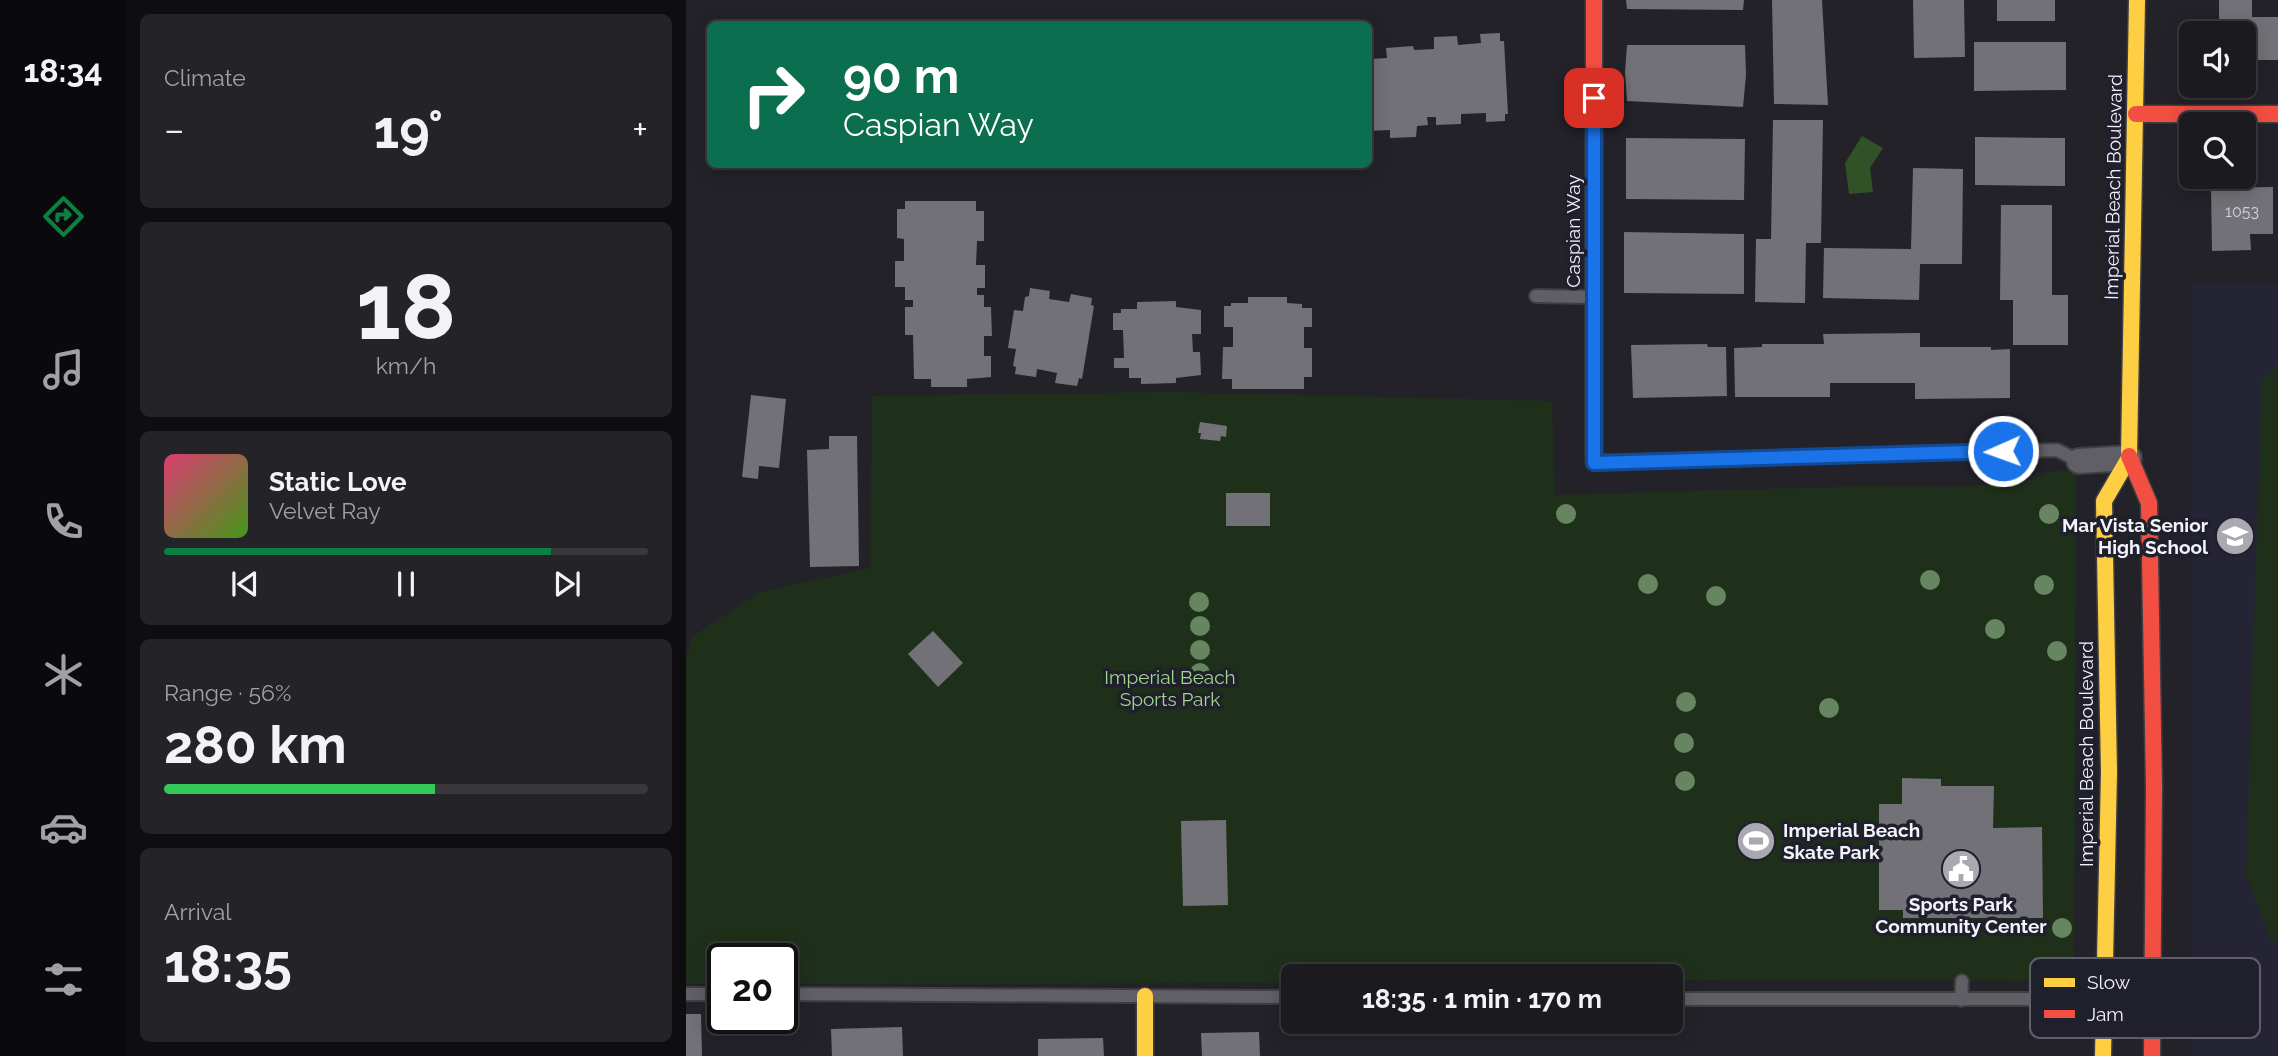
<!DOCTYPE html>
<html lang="en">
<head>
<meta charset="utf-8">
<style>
  :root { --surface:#1a1a1f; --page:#232328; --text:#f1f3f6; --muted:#9fa1a4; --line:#38383d; --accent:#0b8043 }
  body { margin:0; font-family:Raleway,sans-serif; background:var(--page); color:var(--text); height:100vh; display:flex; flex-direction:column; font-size:26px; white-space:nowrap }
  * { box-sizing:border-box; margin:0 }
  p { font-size:23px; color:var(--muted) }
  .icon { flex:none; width:38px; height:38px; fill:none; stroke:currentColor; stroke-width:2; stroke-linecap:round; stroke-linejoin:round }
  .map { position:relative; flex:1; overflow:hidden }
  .side { display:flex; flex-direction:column; gap:14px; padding:14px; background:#0e0e11; width:560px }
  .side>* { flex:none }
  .top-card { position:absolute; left:21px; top:21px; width:665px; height:147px; border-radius:10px; box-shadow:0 4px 18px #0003,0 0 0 2px var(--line); background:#0b6e4f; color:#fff; overflow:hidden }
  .controls { position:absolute; left:1493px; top:21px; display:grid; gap:14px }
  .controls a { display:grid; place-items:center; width:77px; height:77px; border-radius:10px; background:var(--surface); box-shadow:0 4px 18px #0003,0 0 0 2px var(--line); font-size:35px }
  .speed { position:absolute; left:21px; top:943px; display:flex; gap:14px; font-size:35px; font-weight:700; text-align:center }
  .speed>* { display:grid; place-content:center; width:91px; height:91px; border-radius:50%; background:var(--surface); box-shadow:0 4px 18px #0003,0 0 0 2px var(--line); line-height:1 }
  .speed .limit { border:4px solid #111; border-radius:10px; background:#fff; color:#111 }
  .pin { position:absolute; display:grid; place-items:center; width:60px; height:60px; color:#fff; margin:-30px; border-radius:14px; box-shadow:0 4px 10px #0006 }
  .me { position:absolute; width:77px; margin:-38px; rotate:268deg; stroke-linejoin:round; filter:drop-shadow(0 0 5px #0008) }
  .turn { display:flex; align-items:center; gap:24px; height:147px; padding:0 21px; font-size:32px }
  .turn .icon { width:91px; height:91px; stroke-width:2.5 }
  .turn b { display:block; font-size:49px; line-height:60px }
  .big { font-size:52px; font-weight:700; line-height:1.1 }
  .side .widget { flex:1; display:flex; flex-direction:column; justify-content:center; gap:10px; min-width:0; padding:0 24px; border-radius:10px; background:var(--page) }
  .side .dial { align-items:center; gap:0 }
  .dial b { font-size:91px; line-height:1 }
  .song { display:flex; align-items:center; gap:21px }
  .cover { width:84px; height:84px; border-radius:10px; background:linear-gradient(135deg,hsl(340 70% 55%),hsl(100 70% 35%)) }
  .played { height:7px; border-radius:4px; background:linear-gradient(90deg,var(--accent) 80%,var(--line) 80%) }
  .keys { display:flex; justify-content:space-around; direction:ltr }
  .heat { display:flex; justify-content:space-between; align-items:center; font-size:38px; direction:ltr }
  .charge { height:10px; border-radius:5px; background:linear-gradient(90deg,#34c759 56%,var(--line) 0) }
  .trip { position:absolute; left:595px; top:964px; width:402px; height:70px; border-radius:10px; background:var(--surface); box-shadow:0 4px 18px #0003,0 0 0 2px var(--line); font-weight:700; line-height:70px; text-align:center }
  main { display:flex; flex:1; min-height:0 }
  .tabs { display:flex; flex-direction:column; width:126px; justify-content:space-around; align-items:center; background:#0a0a0c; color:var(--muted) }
  .tabs .icon { width:49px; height:49px }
  .tabs .current { color:var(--accent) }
  .tabs b { font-size:32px; color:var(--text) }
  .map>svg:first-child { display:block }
</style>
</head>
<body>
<main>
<nav class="tabs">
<b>18:34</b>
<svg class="icon current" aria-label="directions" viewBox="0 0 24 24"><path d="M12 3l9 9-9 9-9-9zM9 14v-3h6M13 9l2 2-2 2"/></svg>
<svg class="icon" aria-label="music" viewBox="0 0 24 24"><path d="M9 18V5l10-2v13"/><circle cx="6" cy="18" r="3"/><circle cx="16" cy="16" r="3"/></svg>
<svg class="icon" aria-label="phone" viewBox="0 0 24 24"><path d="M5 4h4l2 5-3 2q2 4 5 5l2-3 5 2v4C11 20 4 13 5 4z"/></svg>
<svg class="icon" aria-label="climate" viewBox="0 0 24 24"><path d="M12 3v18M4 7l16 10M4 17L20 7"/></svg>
<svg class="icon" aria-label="car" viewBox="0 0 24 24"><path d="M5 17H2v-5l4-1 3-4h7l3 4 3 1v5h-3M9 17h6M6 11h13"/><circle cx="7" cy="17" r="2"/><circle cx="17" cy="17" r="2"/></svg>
<svg class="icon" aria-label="filters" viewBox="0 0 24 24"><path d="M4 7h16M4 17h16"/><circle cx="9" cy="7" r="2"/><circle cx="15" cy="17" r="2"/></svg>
</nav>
<section class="side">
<div class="widget"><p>Climate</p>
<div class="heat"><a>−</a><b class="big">19°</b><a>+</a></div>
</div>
<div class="widget dial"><b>18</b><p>km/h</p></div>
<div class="widget">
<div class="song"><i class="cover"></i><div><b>Static Love</b><p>Velvet Ray</p></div></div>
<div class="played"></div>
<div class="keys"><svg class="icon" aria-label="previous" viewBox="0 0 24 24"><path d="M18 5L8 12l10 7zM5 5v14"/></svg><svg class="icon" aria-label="pause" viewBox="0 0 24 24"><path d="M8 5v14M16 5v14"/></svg><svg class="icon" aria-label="next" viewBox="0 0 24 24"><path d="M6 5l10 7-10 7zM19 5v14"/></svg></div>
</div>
<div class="widget"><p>Range · 56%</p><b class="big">280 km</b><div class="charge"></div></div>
<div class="widget"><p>Arrival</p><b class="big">18:35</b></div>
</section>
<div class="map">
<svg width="1592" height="1056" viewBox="0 0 1592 1056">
  <rect width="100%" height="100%" fill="#232229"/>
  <path fill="#252435" d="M1505,283H1592V1056H1506Z"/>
  <path fill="#1f301a" d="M1592,365V942H1585L1560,873L1576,380Z
    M486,392L866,401L869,495L1185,486L1270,487L1342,481L1363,472L1390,469L1388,981L985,980V976H607V983L96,984V959H37V984H0V659L7,636L74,592L184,568L186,396Z"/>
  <path fill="#315127" d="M1176,136L1197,148L1184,168L1187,192L1163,194L1159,163Z"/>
  <path fill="#727177" d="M940,0H1058L1057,10L941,9Z
    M1086,0H1136L1142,105L1088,104Z
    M1227,0H1278L1279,57L1228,58Z
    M1311,0H1369V21H1311Z
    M1533,0H1566V17H1592V60H1558V33H1533Z
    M814,33V41H818L822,114H819V121L800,122V113L775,114V124L750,125V117H741L742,125L731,126L730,137L704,138V130L682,131V59L701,58L700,48L727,46L728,50L748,49V37L771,36L772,45L795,43L794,34Z
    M1288,42H1380V90L1288,91Z
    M941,45H1059L1060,75L1057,107L941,101L939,72Z
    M1087,120H1137L1135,243H1120L1119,303L1069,302L1070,239H1085Z
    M1289,137L1379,138V186L1289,185Z
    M940,138L1059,139L1058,200L940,199Z
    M1227,168L1277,169L1276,264H1234L1233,300L1137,298L1138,248L1225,249Z
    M1587,187V234H1564L1565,250L1526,251L1525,188Z
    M219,201H290V211H298V241H291L290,265H299V288H291V295H298V307H305L306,336H298V356H305V377L281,379V387H245V379H228L227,335H219V307H227V300H219V287H209V261H218V239L211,238V209H219Z
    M1315,205H1366V295H1382V345H1327V300H1314Z
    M938,232L1058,234V294L938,293Z
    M344,288L364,291L363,299L383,302L385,294L406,298L405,305L408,306L396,379L393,378L391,386L369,383L371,373L351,369L350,377L329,374L330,367L327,366L330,349L322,348L328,310L337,311L339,297L343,296Z
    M562,297H601V303L616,304V308H626V327H618V348H626V377H618V389H546V379H536L537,347H547V327H538V306H545V303H562Z
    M490,301V307L515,310V334H506L507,352H514L515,375L490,378V383L455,384V378H443V368H428V358H438L437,330H427V313H435V309H451V302Z
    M1234,333V347H1305V350L1324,349V398L1229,399V383H1144V397H1049L1048,348L1076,347V344H1138L1137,334Z
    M1021,344L1022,347H1040L1041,396L947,398L945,345Z
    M65,395L100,399L93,468L73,466L72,479L56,477Z
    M514,422L541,426L540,437L535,436L534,441L514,439L515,433H512Z
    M143,436H171L173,566L124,567L121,450L143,449Z
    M540,493H584V526H540Z
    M247,631L277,663L252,687L222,654Z
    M1216,778L1255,779V786H1308L1307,828L1356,827L1357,918H1217V910H1193V804H1216Z
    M540,820L542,905L497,906L495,821Z
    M0,1014H15L16,1056H0Z
    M216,1027L217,1056H146L145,1029Z
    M573,1032L574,1056H516L515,1033Z
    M417,1038L418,1056H352V1039Z"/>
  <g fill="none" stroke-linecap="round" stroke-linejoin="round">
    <g stroke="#3e3e43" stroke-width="16">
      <path id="lane" d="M850,296L904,297
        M910,462L1371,450L1393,461
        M0,994H37
        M96,994L607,997
        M985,999H1461
        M1275,1000L1276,981"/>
    </g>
    <g stroke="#3e3e43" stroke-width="28">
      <path id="street" d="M1393,461L1443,458"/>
    </g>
    <g stroke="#3e3e43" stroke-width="19">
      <path id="slow" d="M1443,456L1451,0
        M459,996V1056
        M1417,1056L1423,772L1418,501L1443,458"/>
    </g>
    <g stroke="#3e3e43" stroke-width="19">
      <path id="jam" d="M908,0V462
        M1450,114H1592
        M1443,456L1463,503L1468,787L1466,1056"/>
    </g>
    <use href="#lane" stroke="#605f65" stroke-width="12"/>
    <use href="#street" stroke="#605f65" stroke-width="24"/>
    <use href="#slow" stroke="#ffcf43" stroke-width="16"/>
    <use href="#jam" stroke="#f24e42" stroke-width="16"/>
  </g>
  <g fill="#678560">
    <circle cx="880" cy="514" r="10"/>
    <circle cx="1363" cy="514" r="10"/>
    <circle cx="1244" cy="580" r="10"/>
    <circle cx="962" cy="584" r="10"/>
    <circle cx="1358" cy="585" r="10"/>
    <circle cx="1030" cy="596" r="10"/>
    <circle cx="513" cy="602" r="10"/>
    <circle cx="514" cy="626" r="10"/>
    <circle cx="1309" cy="629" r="10"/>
    <circle cx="514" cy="650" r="10"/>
    <circle cx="1371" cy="651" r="10"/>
    <circle cx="514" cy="673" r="10"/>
    <circle cx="1000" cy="702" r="10"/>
    <circle cx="1143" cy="708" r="10"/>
    <circle cx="998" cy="743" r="10"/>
    <circle cx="999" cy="781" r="10"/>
    <circle cx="1376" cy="928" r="10"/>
  </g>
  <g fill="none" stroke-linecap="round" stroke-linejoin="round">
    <g stroke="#114b97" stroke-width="18">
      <path id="route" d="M908,98V463L1317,451"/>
    </g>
    <use href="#route" stroke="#1a73e8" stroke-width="12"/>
  </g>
  <defs>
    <g id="school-disc" transform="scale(2.0125)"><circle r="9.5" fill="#aaa9b2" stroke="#201f2c"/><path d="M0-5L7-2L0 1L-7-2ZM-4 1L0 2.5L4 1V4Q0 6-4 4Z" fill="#fff"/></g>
    <g id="stadium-disc" transform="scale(2.0125)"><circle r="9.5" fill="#aaa9b2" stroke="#201f2c"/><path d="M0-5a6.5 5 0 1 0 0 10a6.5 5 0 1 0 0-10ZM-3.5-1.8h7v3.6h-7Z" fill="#fff"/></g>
    <g id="civic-disc" transform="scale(2.0125)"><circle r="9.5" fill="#aaa9b2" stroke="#201f2c"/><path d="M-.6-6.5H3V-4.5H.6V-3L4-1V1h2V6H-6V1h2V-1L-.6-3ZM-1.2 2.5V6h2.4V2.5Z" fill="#fff"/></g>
  </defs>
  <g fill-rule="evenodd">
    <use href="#school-disc" x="1549" y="536"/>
    <use href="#stadium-disc" x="1070" y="841"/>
    <use href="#civic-disc" x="1275" y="869"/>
  </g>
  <g text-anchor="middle" stroke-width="7" stroke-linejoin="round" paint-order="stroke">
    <g font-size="16" fill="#d2d2da">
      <text x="1556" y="217">1053</text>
    </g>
    <g font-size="19" fill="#f2f2fb" stroke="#201f2c">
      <text transform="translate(1427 187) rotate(-89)" y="7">Imperial Beach Boulevard</text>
      <text transform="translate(887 231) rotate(-90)" y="7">Caspian Way</text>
      <text transform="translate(1400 754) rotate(-90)" y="7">Imperial Beach Boulevard</text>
    </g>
    <g font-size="19" font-weight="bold" fill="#f2f2fb" stroke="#201f2c" text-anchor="end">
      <text x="1522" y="532">Mar Vista Senior<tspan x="1522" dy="22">High School</tspan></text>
      <text x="1097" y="837" text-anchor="start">Imperial Beach<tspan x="1097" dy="22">Skate Park</tspan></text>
      <text x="1275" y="911" text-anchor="middle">Sports Park<tspan x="1275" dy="22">Community Center</tspan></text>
    </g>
    <g font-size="19" fill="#9ed68d" stroke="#201f2c">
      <text x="484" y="684">Imperial Beach<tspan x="484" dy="22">Sports Park</tspan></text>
    </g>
  </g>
  <rect x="1344" y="958" width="230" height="80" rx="10" fill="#201f2c" stroke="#5f5e6a" stroke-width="2"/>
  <rect x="1358" y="978" width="31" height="9" fill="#ffcf43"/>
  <rect x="1358" y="1010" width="31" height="8" fill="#f24e42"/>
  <g font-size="19" fill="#f2f2fb">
    <text x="1401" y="989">Slow</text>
    <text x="1401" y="1021">Jam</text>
  </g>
</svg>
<div class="controls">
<a><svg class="icon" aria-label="sound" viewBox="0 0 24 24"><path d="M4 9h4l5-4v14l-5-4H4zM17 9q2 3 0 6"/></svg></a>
<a><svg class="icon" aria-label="search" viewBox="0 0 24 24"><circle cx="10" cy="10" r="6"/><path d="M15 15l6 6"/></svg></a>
</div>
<div class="speed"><div class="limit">20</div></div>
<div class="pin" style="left:908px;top:98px;background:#d93025"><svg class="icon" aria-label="arrive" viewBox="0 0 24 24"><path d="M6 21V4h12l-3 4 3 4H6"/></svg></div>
<svg class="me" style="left:1317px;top:451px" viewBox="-20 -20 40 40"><circle r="17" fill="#1a73e8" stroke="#fff" stroke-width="3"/><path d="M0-11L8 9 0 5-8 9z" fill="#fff"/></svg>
<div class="trip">18:35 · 1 min · 170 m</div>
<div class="top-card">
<div class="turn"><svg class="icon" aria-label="right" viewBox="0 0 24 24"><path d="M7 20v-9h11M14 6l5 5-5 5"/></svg><div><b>90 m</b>Caspian Way</div></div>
</div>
</div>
</main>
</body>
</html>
